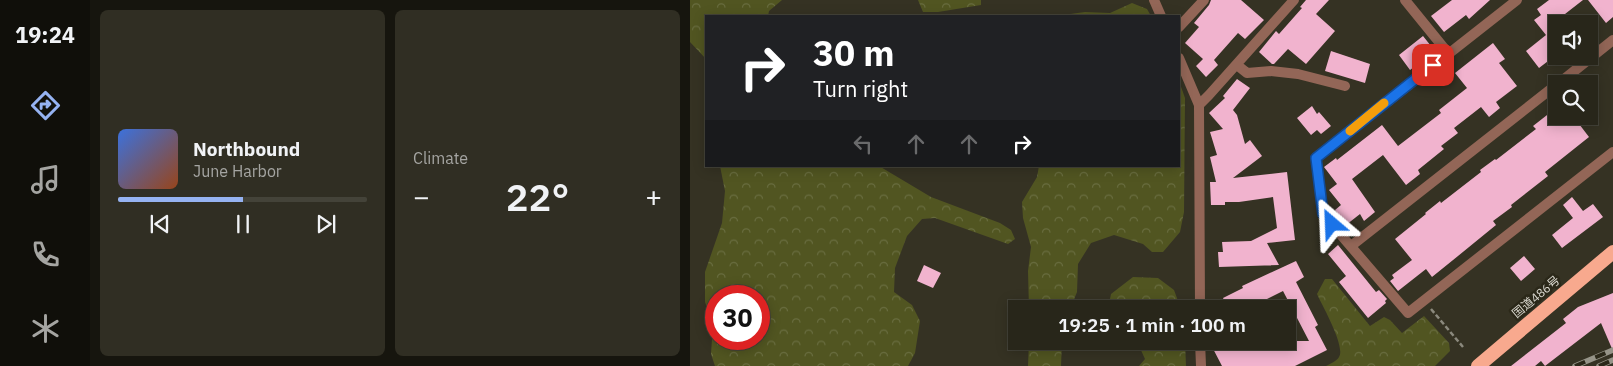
<!DOCTYPE html>
<html lang="en">
<head>
<meta charset="utf-8">
<style>
  :root { --surface:#28261a; --page:#302e23; --text:#f1f3f6; --muted:#a5a5a2; --line:#444339; --accent:#95b2f1 }
  body { margin:0; font-family:"IBM Plex Sans","Noto Sans JP",sans-serif; background:var(--page); color:var(--text); height:100vh; display:flex; flex-direction:column; font-size:19px; white-space:nowrap }
  * { box-sizing:border-box; margin:0 }
  p { font-size:16px; color:var(--muted) }
  .icon { flex:none; width:28px; height:28px; fill:none; stroke:currentColor; stroke-width:2; stroke-linecap:round; stroke-linejoin:round }
  .map { position:relative; flex:1; overflow:hidden }
  .details { display:flex; flex-direction:column; gap:10px; padding:10px; background:#16150e; width:600px }
  .details>* { flex:none }
  .guide { position:absolute; left:15px; top:15px; width:475px; height:152px; border-radius:0px; box-shadow:0 2px 12px #0003,0 0 0 1px var(--line); background:#202124; color:#fff; overflow:hidden }
  .fabs { position:absolute; left:858px; top:15px; display:grid; gap:10px }
  .fabs a { display:grid; place-items:center; width:50px; height:50px; border-radius:0px; background:var(--surface); box-shadow:0 2px 12px #0003,0 0 0 1px var(--line); font-size:25px }
  .speed { position:absolute; left:15px; top:285px; display:flex; gap:10px; font-size:25px; font-weight:700; text-align:center }
  .speed>* { display:grid; place-content:center; width:65px; height:65px; border-radius:50%; background:var(--surface); box-shadow:0 2px 12px #0003,0 0 0 1px var(--line); line-height:1 }
  .speed .limit { border:8px solid #d22; background:#fff; color:#111 }
  .pin { position:absolute; display:grid; place-items:center; width:42px; height:42px; color:#fff; margin:-21px; border-radius:10px; box-shadow:0 2px 8px #0006 }
  .me { position:absolute; width:55px; margin:-28px; rotate:334deg; stroke-linejoin:round; filter:drop-shadow(0 0 4px #0008) }
  .turn { display:flex; align-items:center; gap:18px; height:105px; padding:0 25px; font-size:22px }
  .turn .icon { width:65px; height:65px; stroke-width:2.5 }
  .turn b { display:block; font-size:35px; line-height:42px }
  .lanes { display:flex; align-items:center; height:48px; padding:0 25px; background:#0003; justify-content:center; gap:25px; direction:ltr }
  .lanes .off { opacity:.35 }
  .big { font-size:38px; font-weight:600; line-height:1.1 }
  .details .widget { flex:1; display:flex; flex-direction:column; justify-content:center; gap:8px; min-width:0; padding:0 18px; border-radius:8px; background:var(--page) }
  .song { display:flex; align-items:center; gap:15px }
  .cover { width:60px; height:60px; border-radius:8px; background:linear-gradient(135deg,hsl(220 70% 55%),hsl(20 70% 35%)) }
  .played { height:5px; border-radius:2px; background:linear-gradient(90deg,var(--accent) 50%,var(--line) 50%) }
  .keys { display:flex; justify-content:space-around; direction:ltr }
  .heat { display:flex; justify-content:space-between; align-items:center; font-size:28px; direction:ltr }
  .details .tiles { flex:1; display:grid; gap:10px; grid-template-columns:repeat(2,1fr) }
  .trip { position:absolute; left:318px; top:300px; width:288px; height:50px; border-radius:0px; background:var(--surface); box-shadow:0 2px 12px #0003,0 0 0 1px var(--line); font-weight:600; line-height:50px; text-align:center }
  main { display:flex; flex:1; min-height:0 }
  .dock { display:flex; flex-direction:column; width:90px; justify-content:space-around; align-items:center; background:#100f0a; color:var(--muted) }
  .dock .icon { width:35px; height:35px }
  .dock .on { color:var(--accent) }
  .dock b { font-size:22px; color:var(--text) }
  .map>svg:first-child { display:block }
</style>
</head>
<body>
<main>
<nav class="dock">
<b>19:24</b>
<svg class="icon on" aria-label="directions" viewBox="0 0 24 24"><path d="M12 3l9 9-9 9-9-9zM9 14v-3h6M13 9l2 2-2 2"/></svg>
<svg class="icon" aria-label="music" viewBox="0 0 24 24"><path d="M9 18V5l10-2v13"/><circle cx="6" cy="18" r="3"/><circle cx="16" cy="16" r="3"/></svg>
<svg class="icon" aria-label="phone" viewBox="0 0 24 24"><path d="M5 4h4l2 5-3 2q2 4 5 5l2-3 5 2v4C11 20 4 13 5 4z"/></svg>
<svg class="icon" aria-label="climate" viewBox="0 0 24 24"><path d="M12 3v18M4 7l16 10M4 17L20 7"/></svg>
</nav>
<section class="details">
<div class="tiles">
<div class="widget">
<div class="song"><i class="cover"></i><div><b>Northbound</b><p>June Harbor</p></div></div>
<div class="played"></div>
<div class="keys"><svg class="icon" aria-label="previous" viewBox="0 0 24 24"><path d="M18 5L8 12l10 7zM5 5v14"/></svg><svg class="icon" aria-label="pause" viewBox="0 0 24 24"><path d="M8 5v14M16 5v14"/></svg><svg class="icon" aria-label="next" viewBox="0 0 24 24"><path d="M6 5l10 7-10 7zM19 5v14"/></svg></div>
</div>
<div class="widget"><p>Climate</p>
<div class="heat"><a>−</a><b class="big">22°</b><a>+</a></div>
</div>
</div>
</section>
<div class="map">
<svg width="923" height="366" viewBox="0 0 923 366">
  <defs>
    <pattern id="forest-crowns" width="20" height="18" patternUnits="userSpaceOnUse" patternTransform="scale(1.25)"><rect width="20" height="18" fill="#515521"/><path d="M2 6a3 3 0 1 1 6 0M12 15a3 3 0 1 1 6 0" fill="none" stroke="#696d40"/></pattern>
  </defs>
  <rect width="100%" height="100%" fill="#353223"/>
  <path fill="url(#forest-crowns)" fill-rule="evenodd" d="M0,0H92L79,11L78,16H16V59L0,42Z
    M228,0H291V5L248,12H233Z
    M442,3L457,9L461,16H371L373,15L395,12L420,13Z
    M489,81L495,98L494,212L490,232L473,252H462L453,244L424,235L401,243L388,264L387,292L380,309H339L338,271L341,247L333,218L332,202L347,177L349,166H489Z
    M30,166H189L241,197L310,223L321,230L325,239L318,244L245,218L232,219L217,236L205,268L204,292L222,305L230,321L225,353L218,366H25L21,354L23,324L15,302V272L32,223L35,191ZM69,296V339H26V296Z
    M443,277L468,278L484,290L491,309H418L421,294Z
    M635,279H642L680,326L694,317L700,320L712,333L734,316L759,343L760,351L745,366H636C640,364 647,361 649,357C656,347 632,305 627,294Z
    M339,341H372L371,366H338Z
    M438,341H495L496,366H449L455,359L450,348Z"/>
  <path fill="#f1b3ce" d="M521,0H551L574,20L555,39L548,33L524,60L528,65L516,77L506,66L513,59L495,43L509,27L504,23L519,5Z
    M616,0H639L626,14L645,31L616,64L598,49L584,64H582L569,52L586,31L589,34L612,8L610,7Z
    M762,0H800L779,19L776,15L754,32L741,16Z
    M859,0H893L866,21V55L849,68L836,51L856,35L844,20L851,15L847,9Z
    M898,0H923V17L916,23Z
    M733,36L745,51L720,70L709,55Z
    M803,43L815,59L809,63L827,86L806,102L810,108L799,117L791,107L764,128L768,133L751,146L754,149L728,170L730,174L716,185L693,155L662,179L685,212L674,221L670,214L656,225L645,210L651,205L639,190L647,184L634,167L646,158L647,160L692,125L708,146L751,113L749,110L777,88L765,73Z
    M641,51L680,64L675,83L635,71Z
    M547,79L560,88L543,110L547,115L555,144L560,140L572,156L543,178L597,172L605,240L577,243L589,265L529,267L528,252H533L532,242L561,241L587,228L583,197L549,202H535V205H521L520,182H526L520,157L527,155L520,132L533,129L519,113L535,98L533,96Z
    M622,106L627,114L629,112L641,126L631,134L627,130L621,135L607,118Z
    M866,108V116H883L899,137L855,172L858,176L821,205L822,207L803,221L806,225L768,256L742,277L736,269L708,291L700,281L704,278L702,275L722,260L705,239L736,214L735,213L750,201L751,203L791,172L790,170L805,159L806,160L846,129L843,126Z
    M882,197L893,211L903,204L913,217L872,248L862,235L883,218L873,205Z
    M648,245L686,292L689,290L697,299L695,301L696,303L678,318L649,282L656,276L638,254Z
    M834,256L845,269L831,281L820,268Z
    M606,261L614,277L606,282L628,325L625,327L637,350L605,366H532L519,341H619L593,291L557,309H538L533,298L553,288L552,286Z
    M234,265L251,273L243,288L227,281Z
    M923,293V351L911,323L855,366L851,361L845,366H821L876,323L873,319L888,307Z"/>
  <g fill="none" stroke-linecap="round" stroke-linejoin="round">
    <path stroke="#8b897d" stroke-width="2.5" stroke-dasharray="5 2.5" stroke-linecap="butt" d="M741,309L773,347"/>
    <path stroke="#936657" stroke-width="10" d="M464,0L471,16
      M715,0L758,53
      M827,0L626,158L633,214L718,313L923,152
      M489,27L514,0
      M489,58L509,105L510,309
      M547,65L557,73L581,71L608,74L655,86
      M868,84L923,40
      M509,105L519,95L604,0
      M661,246L866,85
      M510,341L511,366"/>
    <path stroke="#f8a98e" stroke-width="14" d="M788,366L923,252"/>
    <g stroke="#969488" stroke-width="5.5">
      <path id="rail" d="M885,366L923,350
        M909,366L923,360"/>
    </g>
    <use href="#rail" stroke="#2b2819" stroke-width="4" stroke-dasharray="11" stroke-linecap="butt"/>
  </g>
  <g fill="none" stroke-linecap="round" stroke-linejoin="round">
    <g stroke="#114b97" stroke-width="12">
      <path id="route" d="M642,224L633,214L626,158L743,65"/>
    </g>
    <use href="#route" stroke="#1a73e8" stroke-width="9"/>
    <path stroke="#f59e0b" stroke-width="9" d="M660,131L694,103"/>
  </g>
  <g text-anchor="middle" stroke-width="5" stroke-linejoin="round" paint-order="stroke">
    <g font-size="12" fill="#dbd9d0" stroke="#2b2819">
      <text transform="translate(846 297) rotate(-40)" y="4">国道486号</text>
    </g>
  </g>
</svg>
<div class="fabs">
<a><svg class="icon" aria-label="sound" viewBox="0 0 24 24"><path d="M4 9h4l5-4v14l-5-4H4zM17 9q2 3 0 6"/></svg></a>
<a><svg class="icon" aria-label="search" viewBox="0 0 24 24"><circle cx="10" cy="10" r="6"/><path d="M15 15l6 6"/></svg></a>
</div>
<div class="speed"><div class="limit">30</div></div>
<div class="pin" style="left:743px;top:65px;background:#d93025"><svg class="icon" aria-label="arrive" viewBox="0 0 24 24"><path d="M6 21V4h12l-3 4 3 4H6"/></svg></div>
<svg class="me" style="left:642px;top:224px" viewBox="-20 -20 40 40"><path d="M0-17L14 15 0 8-14 15z" fill="#1a73e8" stroke="#fff" stroke-width="4"/></svg>
<div class="trip">19:25 · 1 min · 100 m</div>
<div class="guide">
<div class="turn"><svg class="icon" aria-label="right" viewBox="0 0 24 24"><path d="M7 20v-9h11M14 6l5 5-5 5"/></svg><div><b>30 m</b>Turn right</div></div>
<div class="lanes"><svg class="icon off" aria-label="left" viewBox="0 0 24 24"><path d="M17 20v-9H6M10 6l-5 5 5 5"/></svg><svg class="icon off" aria-label="ahead" viewBox="0 0 24 24"><path d="M12 20V5M6 11l6-6 6 6"/></svg><svg class="icon off" aria-label="ahead" viewBox="0 0 24 24"><path d="M12 20V5M6 11l6-6 6 6"/></svg><svg class="icon" aria-label="right" viewBox="0 0 24 24"><path d="M7 20v-9h11M14 6l5 5-5 5"/></svg></div>
</div>
</div>
</main>
</body>
</html>
